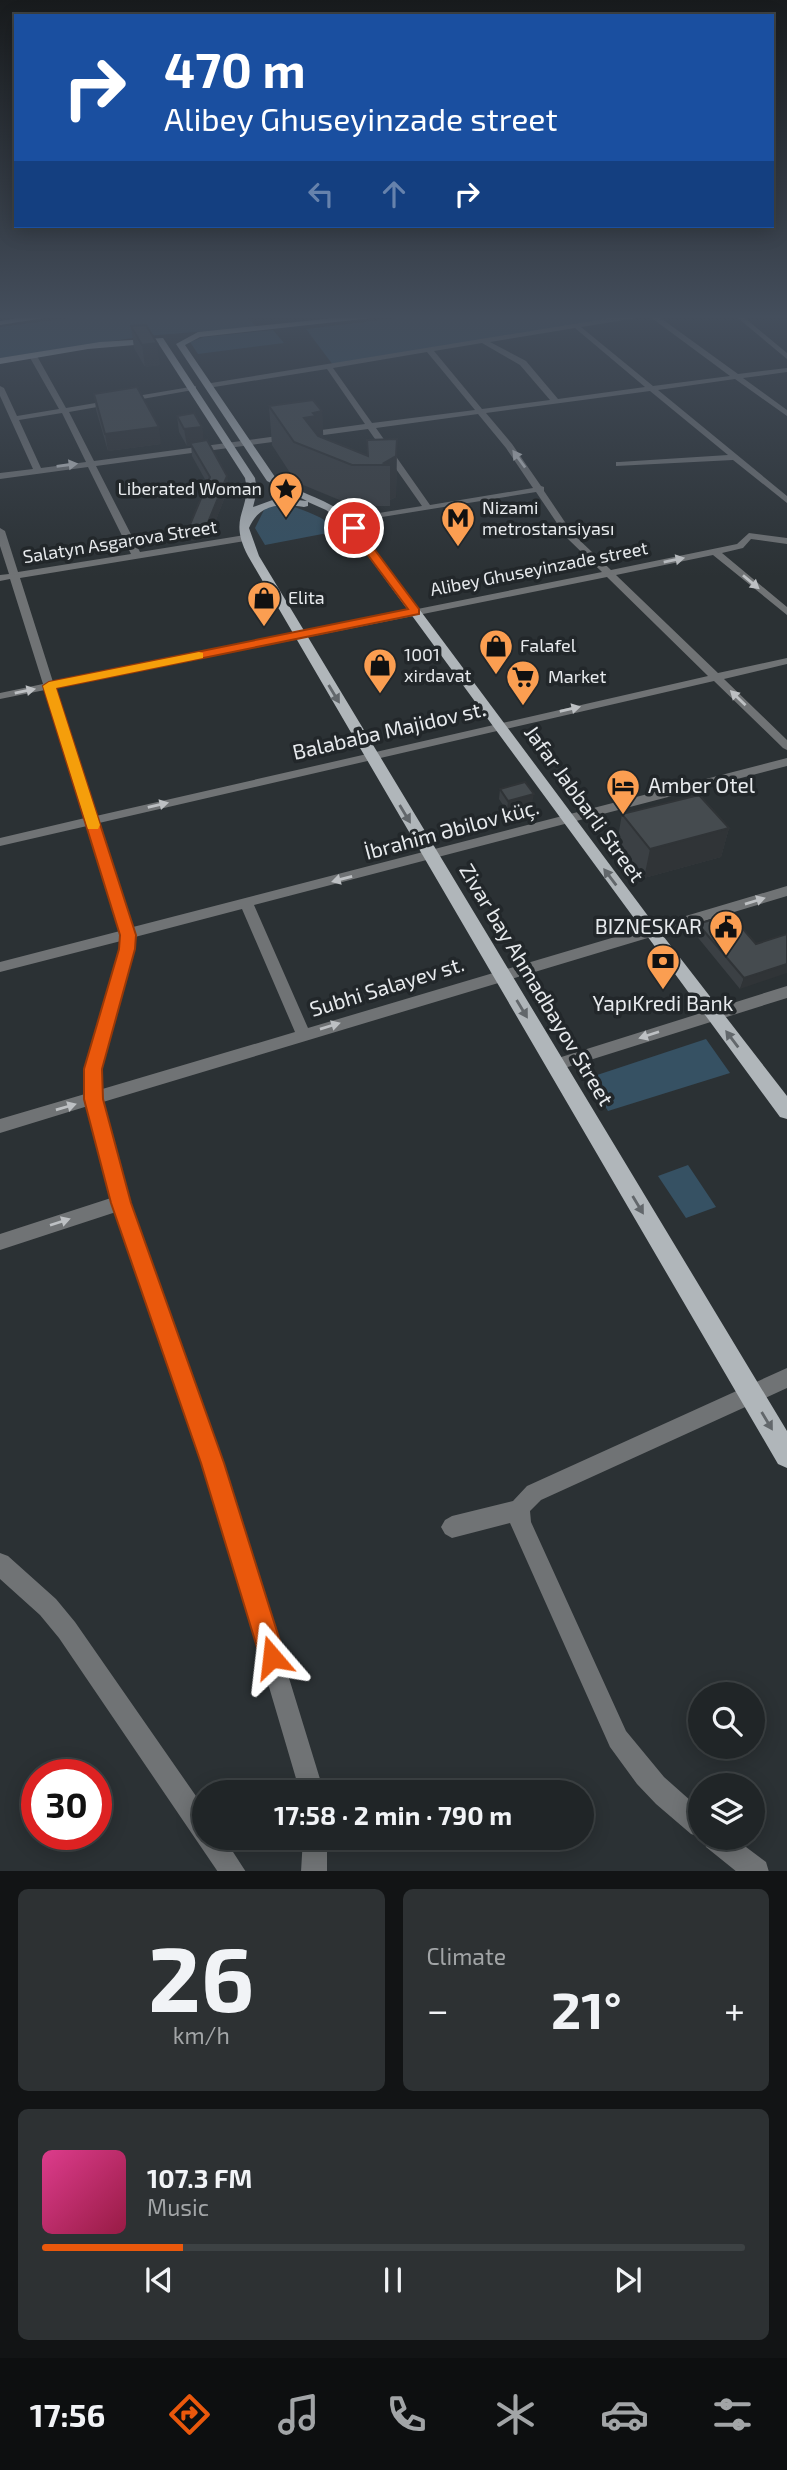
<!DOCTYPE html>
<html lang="en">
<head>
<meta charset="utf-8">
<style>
  :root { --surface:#202527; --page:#2d3133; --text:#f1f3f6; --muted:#a2a5a7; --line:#3d4244; --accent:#ea580c }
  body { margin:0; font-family:"Exo 2",sans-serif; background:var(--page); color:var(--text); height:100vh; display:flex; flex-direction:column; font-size:26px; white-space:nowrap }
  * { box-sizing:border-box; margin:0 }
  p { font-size:23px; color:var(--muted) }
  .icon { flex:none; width:38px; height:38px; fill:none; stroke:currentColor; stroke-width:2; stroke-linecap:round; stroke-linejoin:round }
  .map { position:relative; height:1871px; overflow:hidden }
  .details { display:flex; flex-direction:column; gap:18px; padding:18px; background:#121415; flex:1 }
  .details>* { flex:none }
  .guide { position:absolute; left:14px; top:14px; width:760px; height:214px; border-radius:0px; box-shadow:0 4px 18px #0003,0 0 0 2px var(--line); background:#1a4fa0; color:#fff; overflow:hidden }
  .controls { position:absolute; left:688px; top:1682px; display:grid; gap:14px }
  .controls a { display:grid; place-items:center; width:77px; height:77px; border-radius:50%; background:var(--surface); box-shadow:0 4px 18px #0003,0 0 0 2px var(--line); font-size:35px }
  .speed { position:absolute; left:21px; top:1759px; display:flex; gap:14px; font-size:35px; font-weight:700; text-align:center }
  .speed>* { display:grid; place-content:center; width:91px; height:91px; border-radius:50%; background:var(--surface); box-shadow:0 4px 18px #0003,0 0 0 2px var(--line); line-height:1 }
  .speed .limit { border:10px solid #d22; background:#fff; color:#111 }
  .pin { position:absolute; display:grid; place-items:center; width:60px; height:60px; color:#fff; margin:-30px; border:4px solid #fff; border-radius:50%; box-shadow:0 2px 7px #0007 }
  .me { position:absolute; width:77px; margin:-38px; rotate:343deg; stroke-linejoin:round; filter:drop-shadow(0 0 5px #0008) }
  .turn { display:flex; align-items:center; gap:24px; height:147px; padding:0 35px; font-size:32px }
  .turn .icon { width:91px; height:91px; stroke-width:2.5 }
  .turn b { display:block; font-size:49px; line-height:60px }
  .lanes { display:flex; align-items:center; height:66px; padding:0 35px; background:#0003; justify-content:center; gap:35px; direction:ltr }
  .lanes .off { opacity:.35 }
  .big { font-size:52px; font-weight:700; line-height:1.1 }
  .details .card { flex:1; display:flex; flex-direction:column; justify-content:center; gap:10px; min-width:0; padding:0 24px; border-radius:10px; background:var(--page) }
  .details .dial { align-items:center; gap:0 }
  .dial b { font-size:91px; line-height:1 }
  .song { display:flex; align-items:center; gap:21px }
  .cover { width:84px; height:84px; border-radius:10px; background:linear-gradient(135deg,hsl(330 70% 55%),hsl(340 70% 35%)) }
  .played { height:7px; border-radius:4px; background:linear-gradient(90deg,var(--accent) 20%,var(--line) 20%) }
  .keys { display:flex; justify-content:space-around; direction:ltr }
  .heat { display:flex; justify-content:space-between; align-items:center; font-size:38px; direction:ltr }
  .details .tiles { flex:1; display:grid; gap:18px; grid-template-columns:1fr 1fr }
  .card:last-child { grid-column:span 2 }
  .trip { position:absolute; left:192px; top:1780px; width:402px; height:70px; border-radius:35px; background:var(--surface); box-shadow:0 4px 18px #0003,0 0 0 2px var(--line); font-weight:700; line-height:70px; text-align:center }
  .tab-bar { display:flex; height:112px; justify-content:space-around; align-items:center; background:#0d0f10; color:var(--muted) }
  .tab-bar .icon { width:49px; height:49px }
  .tab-bar .selected { color:var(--accent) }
  .tab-bar b { font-size:32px; color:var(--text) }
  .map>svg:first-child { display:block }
</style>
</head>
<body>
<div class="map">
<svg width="787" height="1872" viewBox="0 0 787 1872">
  <rect width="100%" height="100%" fill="#2b3134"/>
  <path fill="#365163" d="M100,314H244L257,327L146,336L0,358V327Z
    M430,314H643L333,365L306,329Z
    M273,330L284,343L198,354L190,342L204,337Z
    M285,504C303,510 326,517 338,531L265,545L255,528L265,508Z
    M706,1039L730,1073L608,1111L588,1078Z
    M688,1165L716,1207L686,1218L658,1176Z"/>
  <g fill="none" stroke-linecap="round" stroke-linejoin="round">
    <path fill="#707375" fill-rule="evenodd" d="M635,314H655L738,374L787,368V372L743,378L787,410V416L735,379L658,390L787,496V503L733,460L616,466V462H619L728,455L650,391L486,413L512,444L541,486L544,487V491L573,534L611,570L737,544L749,533L787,538V544L751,539L743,548L722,553L787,607V615L713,555L616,575L718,673L787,658V664L724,679L787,740V750L783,748L714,681L99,823L133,927L787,758V766L254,905L308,1028L787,886V896L103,1102L130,1203L223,1463L324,1792H300L203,1463L116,1212L0,1250V1234L111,1198L88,1106L0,1133V1119L85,1094V1069L121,941L0,972V962L120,931L87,826L0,846V838L85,818L45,690L0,699V693L43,684L10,579L0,581V575L9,574L0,546V528L5,531L18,572L131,554L88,467L0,479V473L33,469L0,396V386L4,388L17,416L59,409L29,356L33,354L37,356L66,408L196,386V390H193L69,412L94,461L365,424L327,369L208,388H205V384ZM649,316L730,376L653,386L581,327ZM575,328L645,387L558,399L526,361L490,342ZM482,343L520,365L550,400L482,409L434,351ZM427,352L475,410L372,423L333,368ZM62,413L86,462L41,468L19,420ZM478,414L506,448L533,488L430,505L376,428ZM368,429L422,506L348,518L343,521L345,523L536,492L567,538L602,572L53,682L20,578L245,541L250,538L245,535L140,552L96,466ZM607,577L708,676L96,816L55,688ZM242,909L295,1032L99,1090L101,1069L134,949L135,937Z
      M733,314H740L787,353V359Z
      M787,986V998L555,1071L550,1069L547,1065L550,1061L555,1059Z
      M787,1368V1388L541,1500L530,1511L531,1522L626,1731L664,1777L700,1809V1837L691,1834L656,1804L637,1784L610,1747L510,1523L452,1538L445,1534L441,1527L445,1520L452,1516L513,1501L527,1486Z
      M0,1553L8,1556L56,1599L75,1622L205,1809V1838H224L246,1872H218L59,1638L40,1615L0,1579Z
      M303,1838H327V1872H301Z
      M703,1838H734L766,1862L769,1872H737L706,1847Z"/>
    <path fill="#b0b6ba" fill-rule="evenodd" d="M44,314H69L0,325V321Z
      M374,314H408L200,337L185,345L275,477C299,494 329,499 352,519L657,928L787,1096V1119L780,1117L344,523L326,510L308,502V506L304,507C280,503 259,504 249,528L259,556L787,1431V1468L778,1464L248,556C227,516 252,511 245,478L158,343L88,349L0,364V358L100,342L163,338L255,478L257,491L253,507L278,498L307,501L267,481L176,344L198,332Z"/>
  </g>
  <path fill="#3b4044" d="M269,314H323L276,321Z
    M131,326L160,365L145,367L134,348Z
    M94,394L161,444L108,451L96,410Z
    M269,406L322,411L323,438L367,456V440L397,439L396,497L390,500V506H354L296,482L272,445Z
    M177,416L202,427L203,441L227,476L228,489L209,538L191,541L189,527L207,483L192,456L191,445L187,446L179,432Z
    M500,789L532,804L507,811L499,799Z
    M622,814L729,828L721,857L644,878L617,843Z
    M698,924L756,944L740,989L695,934Z"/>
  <path fill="#303437" d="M275,314H323L276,321Z
    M157,343L160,365L145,367L142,345Z
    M322,411L324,450L315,451L304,418L313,413Z
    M159,427L161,444L108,451L105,434Z
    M202,427L204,443H190L191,445L187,446L184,429Z
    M397,439L396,497L390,500V465L384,463Z
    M227,476L228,489L209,538L191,541L189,527Z
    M534,794L532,804L507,811L508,801Z
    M729,828L721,857L644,878L650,849Z
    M787,964V973L740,989L744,978Z"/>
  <path fill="#454b4f" stroke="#303437" stroke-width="2" d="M146,325L157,343L142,345L131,326Z
    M137,387L159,427L105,434L94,394Z
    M313,400L322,411L313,413L316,416L304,418L318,436L368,456L367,440L397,439L396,456L384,463L390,465H352L294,442L269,406Z
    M194,413L202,427L184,429L177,416Z
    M207,440L227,476L207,525L189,527L210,477L190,443Z
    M525,782L534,794L508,801L500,789Z
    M699,795L729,828L650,849L622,814Z
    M730,914L756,944L787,934V964L744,978L698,924Z"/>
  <defs><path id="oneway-solid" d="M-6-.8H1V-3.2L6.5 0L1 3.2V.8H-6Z" transform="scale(1.75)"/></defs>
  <g fill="#bdc0c3">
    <use href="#oneway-solid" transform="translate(519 459) rotate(-126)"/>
    <use href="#oneway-solid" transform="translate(67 465) rotate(-8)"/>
    <use href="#oneway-solid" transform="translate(674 560) rotate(-11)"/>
    <use href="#oneway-solid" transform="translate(751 582) rotate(40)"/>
    <use href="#oneway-solid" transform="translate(25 691) rotate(-12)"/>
    <use href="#oneway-solid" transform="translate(738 698) rotate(-136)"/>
    <use href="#oneway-solid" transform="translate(570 709) rotate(-13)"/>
    <use href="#oneway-solid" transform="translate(158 805) rotate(-13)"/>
    <use href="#oneway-solid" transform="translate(342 879) rotate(165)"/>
    <use href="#oneway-solid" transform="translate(755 901) rotate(-17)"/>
    <use href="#oneway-solid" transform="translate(330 1026) rotate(-17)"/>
    <use href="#oneway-solid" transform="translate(649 1035) rotate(162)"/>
    <use href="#oneway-solid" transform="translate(66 1107) rotate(-16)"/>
    <use href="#oneway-solid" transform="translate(60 1222) rotate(-18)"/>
  </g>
  <g fill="#62676b">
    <use href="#oneway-solid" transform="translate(334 694) rotate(59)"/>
    <use href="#oneway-solid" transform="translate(405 814) rotate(59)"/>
    <use href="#oneway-solid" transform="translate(610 877) rotate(-127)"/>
    <use href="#oneway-solid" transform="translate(522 1009) rotate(59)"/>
    <use href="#oneway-solid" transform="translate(732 1039) rotate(-127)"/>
    <use href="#oneway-solid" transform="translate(638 1205) rotate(59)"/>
    <use href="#oneway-solid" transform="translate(767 1421) rotate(59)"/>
  </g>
  <linearGradient id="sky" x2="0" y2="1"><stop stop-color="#181b1d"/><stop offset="0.55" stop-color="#444e5c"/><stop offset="1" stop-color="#444e5c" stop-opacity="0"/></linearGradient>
  <rect width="787" height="576" fill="url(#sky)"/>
  <path fill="#ea580c" stroke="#983908" stroke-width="2" d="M350,526H357L419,609V614L56,688L136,935L135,949L102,1069L103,1099L131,1203L224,1463L285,1657L282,1666L272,1670L263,1666L260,1657L201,1463L111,1203L84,1099V1069L119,949L120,935L43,686L49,682L408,609L350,531Z"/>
  <path fill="#f59e0b" d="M199,652L203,653V658L56,688L100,825L98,829H88L43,686L49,682Z"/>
  <defs>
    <g id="sight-pin" transform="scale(1.75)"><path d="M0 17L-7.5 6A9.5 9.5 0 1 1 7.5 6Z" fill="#fb9e51" stroke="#22272a"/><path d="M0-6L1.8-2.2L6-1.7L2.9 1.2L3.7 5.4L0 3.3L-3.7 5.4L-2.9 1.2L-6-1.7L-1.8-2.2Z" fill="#111"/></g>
    <g id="metro-pin" transform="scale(1.75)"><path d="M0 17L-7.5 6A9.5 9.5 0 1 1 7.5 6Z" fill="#fb9e51" stroke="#22272a"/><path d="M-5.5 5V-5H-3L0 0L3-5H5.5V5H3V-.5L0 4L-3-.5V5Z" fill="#111"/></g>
    <g id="shop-pin" transform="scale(1.75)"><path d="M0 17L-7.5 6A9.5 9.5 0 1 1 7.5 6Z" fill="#fb9e51" stroke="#22272a"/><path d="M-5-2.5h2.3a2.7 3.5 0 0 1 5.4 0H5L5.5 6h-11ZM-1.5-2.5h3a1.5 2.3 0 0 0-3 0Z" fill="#111"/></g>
    <g id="supermarket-pin" transform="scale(1.75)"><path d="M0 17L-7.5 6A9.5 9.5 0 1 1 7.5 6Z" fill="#fb9e51" stroke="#22272a"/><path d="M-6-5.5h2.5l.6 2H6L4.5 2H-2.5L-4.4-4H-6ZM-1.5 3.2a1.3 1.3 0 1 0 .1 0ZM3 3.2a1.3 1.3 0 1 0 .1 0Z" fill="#111"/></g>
    <g id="hotel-pin" transform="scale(1.75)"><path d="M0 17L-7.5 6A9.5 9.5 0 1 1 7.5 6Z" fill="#fb9e51" stroke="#22272a"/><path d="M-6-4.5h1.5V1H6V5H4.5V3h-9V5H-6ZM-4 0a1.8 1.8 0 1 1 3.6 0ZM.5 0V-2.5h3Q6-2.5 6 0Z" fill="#111"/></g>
    <g id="civic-pin" transform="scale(1.75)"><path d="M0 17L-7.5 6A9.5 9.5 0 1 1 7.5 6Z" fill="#fb9e51" stroke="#22272a"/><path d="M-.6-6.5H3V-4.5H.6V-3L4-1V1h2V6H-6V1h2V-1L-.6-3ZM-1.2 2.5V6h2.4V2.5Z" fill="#111"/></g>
    <g id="bank-pin" transform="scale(1.75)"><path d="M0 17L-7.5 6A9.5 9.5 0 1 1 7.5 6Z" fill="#fb9e51" stroke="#22272a"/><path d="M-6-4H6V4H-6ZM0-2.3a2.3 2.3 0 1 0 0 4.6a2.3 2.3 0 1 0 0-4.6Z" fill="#111"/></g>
  </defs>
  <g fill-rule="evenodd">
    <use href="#sight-pin" x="286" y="489"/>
    <use href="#metro-pin" x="458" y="518"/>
    <use href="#shop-pin" x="264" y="598"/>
    <use href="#shop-pin" x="496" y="646"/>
    <use href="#shop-pin" x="380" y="665"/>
    <use href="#supermarket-pin" x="523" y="677"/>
    <use href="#hotel-pin" x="623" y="786"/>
    <use href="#civic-pin" x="726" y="927"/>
    <use href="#bank-pin" x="663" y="961"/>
  </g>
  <g text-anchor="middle" stroke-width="7" stroke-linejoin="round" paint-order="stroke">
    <g font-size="18" fill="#e7eaed" stroke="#22272a" text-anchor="start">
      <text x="262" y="495" text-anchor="end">Liberated Woman</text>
      <text x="482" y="514">Nizami<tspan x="482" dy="21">metrostansiyası</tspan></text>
      <text x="288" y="604">Elita</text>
      <text x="520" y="652">Falafel</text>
      <text x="404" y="661">1001<tspan x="404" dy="21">xirdavat</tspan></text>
      <text x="548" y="683">Market</text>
    </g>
    <g font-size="18" fill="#e7eaed" stroke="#22272a">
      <text transform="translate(120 542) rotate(-9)" y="6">Salatyn Asgarova Street</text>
      <text transform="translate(539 569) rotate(-11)" y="6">Alibey Ghuseyinzade street</text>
    </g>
    <g font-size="21" fill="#e7eaed" stroke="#22272a">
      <text transform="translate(389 731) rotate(-13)" y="7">Balababa Majidov st.</text>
      <text transform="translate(584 804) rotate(54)" y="7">Jafar Jabbarli Street</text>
      <text transform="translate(452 830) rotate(-15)" y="7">İbrahim Əbilov küç.</text>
      <text transform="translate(536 985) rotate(59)" y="7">Zivar bay Ahmadbayov Street</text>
      <text transform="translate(387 987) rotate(-17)" y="7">Subhi Salayev st.</text>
    </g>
    <g font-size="21" fill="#e7eaed" stroke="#22272a" text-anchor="start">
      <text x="648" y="793">Amber Otel</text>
      <text x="702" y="934" text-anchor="end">BIZNESKAR</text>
      <text x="663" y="1011" text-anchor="middle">YapıKredi Bank</text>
    </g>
  </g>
</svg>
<div class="controls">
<a><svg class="icon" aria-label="search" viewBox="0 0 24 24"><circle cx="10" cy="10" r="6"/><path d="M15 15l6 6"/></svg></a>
<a><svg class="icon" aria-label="layers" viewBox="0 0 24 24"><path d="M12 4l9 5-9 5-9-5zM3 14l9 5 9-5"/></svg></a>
</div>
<div class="speed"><div class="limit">30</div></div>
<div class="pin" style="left:354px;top:528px;background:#d93025"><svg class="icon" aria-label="arrive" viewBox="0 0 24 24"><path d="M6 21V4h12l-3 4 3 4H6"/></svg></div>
<svg class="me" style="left:272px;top:1657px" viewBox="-20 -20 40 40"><path d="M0-17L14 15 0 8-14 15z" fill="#ea580c" stroke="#fff" stroke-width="4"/></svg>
<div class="trip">17:58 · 2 min · 790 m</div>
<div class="guide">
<div class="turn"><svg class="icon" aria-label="right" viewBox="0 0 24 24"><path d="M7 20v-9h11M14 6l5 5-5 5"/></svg><div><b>470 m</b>Alibey Ghuseyinzade street</div></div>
<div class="lanes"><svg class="icon off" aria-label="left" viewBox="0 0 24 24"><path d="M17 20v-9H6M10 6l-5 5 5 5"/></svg><svg class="icon off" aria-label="ahead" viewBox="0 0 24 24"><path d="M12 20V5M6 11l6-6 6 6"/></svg><svg class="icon" aria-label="right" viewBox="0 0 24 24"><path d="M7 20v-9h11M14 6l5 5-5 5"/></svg></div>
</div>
</div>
<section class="details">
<div class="tiles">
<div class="card dial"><b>26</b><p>km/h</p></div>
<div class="card"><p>Climate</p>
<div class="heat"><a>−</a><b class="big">21°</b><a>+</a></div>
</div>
<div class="card">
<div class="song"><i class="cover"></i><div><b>107.3 FM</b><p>Music</p></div></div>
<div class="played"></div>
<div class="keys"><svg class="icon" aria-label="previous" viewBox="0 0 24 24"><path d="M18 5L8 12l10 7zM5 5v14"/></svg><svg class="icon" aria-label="pause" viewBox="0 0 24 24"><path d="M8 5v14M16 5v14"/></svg><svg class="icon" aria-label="next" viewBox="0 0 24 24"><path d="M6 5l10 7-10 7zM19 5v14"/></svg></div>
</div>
</div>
</section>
<nav class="tab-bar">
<b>17:56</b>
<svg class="icon selected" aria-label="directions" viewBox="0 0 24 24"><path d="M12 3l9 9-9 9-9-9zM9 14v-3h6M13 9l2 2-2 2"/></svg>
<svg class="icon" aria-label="music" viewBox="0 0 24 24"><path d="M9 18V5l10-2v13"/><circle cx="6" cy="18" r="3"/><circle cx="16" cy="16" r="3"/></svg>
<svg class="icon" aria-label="phone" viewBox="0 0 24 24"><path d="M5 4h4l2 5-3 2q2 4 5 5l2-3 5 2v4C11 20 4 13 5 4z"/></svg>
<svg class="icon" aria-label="climate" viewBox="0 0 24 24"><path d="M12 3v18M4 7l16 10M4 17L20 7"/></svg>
<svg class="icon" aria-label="car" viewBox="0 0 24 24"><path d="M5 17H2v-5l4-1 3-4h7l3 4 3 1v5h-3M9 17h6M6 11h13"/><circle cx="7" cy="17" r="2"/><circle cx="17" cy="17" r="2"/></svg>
<svg class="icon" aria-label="filters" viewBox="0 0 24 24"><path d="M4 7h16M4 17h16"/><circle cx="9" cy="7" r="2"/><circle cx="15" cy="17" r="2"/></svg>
</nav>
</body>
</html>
